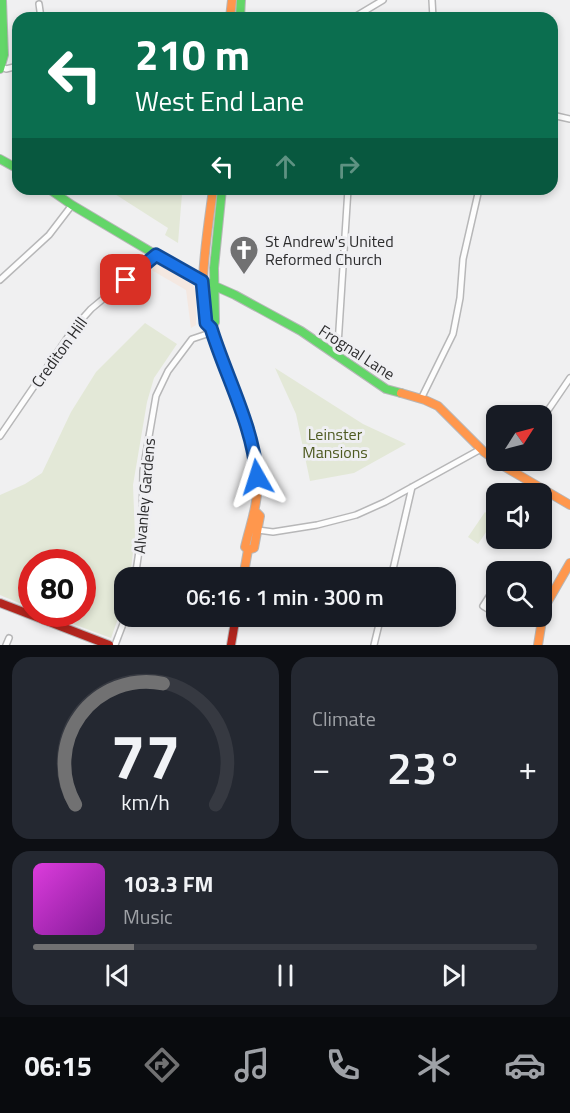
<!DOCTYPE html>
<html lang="en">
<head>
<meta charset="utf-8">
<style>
  :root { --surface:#171b24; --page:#242831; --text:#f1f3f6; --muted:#9ea1a6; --line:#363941; --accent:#717172 }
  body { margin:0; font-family:"Titillium Web",sans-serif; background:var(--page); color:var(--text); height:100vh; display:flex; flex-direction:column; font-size:22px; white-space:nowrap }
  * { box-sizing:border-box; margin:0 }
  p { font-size:20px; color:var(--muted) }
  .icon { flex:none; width:33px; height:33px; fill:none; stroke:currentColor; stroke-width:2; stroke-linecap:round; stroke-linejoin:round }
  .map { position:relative; height:645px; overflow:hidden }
  .details { display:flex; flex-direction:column; gap:12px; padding:12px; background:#0d0f14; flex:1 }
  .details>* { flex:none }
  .guide { position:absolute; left:12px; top:12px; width:546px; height:183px; border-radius:18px; box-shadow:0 3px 9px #0003; background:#0b6e4f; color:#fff; overflow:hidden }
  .needle { width:39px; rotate:54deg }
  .tools { position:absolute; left:486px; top:405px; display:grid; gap:12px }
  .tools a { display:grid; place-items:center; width:66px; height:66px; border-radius:12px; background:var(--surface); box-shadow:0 3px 9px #0003; font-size:30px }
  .speed { position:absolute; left:18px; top:549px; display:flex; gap:12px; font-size:30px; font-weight:700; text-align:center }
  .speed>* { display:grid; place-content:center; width:78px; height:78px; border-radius:50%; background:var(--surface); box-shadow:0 3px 9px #0003; line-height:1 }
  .speed .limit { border:9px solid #d22; background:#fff; color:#111 }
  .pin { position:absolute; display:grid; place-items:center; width:51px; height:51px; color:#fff; margin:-26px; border-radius:12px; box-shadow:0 3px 9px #0006 }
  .me { position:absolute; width:66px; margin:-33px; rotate:354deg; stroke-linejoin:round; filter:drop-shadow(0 0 4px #0008) }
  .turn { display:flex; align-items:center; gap:21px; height:126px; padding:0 24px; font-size:27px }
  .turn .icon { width:78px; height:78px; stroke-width:2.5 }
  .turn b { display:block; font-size:42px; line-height:51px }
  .lanes { display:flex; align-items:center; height:57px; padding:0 24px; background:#0003; justify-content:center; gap:30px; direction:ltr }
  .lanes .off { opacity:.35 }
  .big { font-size:45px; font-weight:600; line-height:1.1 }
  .details .tile { flex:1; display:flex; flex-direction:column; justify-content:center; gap:9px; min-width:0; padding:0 21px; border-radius:18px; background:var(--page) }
  .details .dial { align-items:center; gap:0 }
  .dial svg { height:156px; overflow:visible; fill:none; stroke:var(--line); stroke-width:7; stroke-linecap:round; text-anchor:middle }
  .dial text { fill:var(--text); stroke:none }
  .song { display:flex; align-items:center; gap:18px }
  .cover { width:72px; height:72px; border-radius:9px; background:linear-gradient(135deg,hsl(300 70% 55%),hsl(290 70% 35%)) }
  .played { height:6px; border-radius:3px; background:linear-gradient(90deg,var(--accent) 20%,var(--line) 20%) }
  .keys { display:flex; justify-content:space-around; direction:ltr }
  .heat { display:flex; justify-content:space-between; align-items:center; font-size:33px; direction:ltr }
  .details .tiles { flex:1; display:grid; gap:12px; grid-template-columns:1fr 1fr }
  .tile:last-child { grid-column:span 2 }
  .trip { position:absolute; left:114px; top:567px; width:342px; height:60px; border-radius:18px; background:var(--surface); box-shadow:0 3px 9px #0003; font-weight:600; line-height:60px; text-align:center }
  .menu { display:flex; height:96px; justify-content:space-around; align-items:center; background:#090b0e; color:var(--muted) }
  .menu .icon { width:42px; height:42px }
  .menu .selected { color:var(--accent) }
  .menu b { font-size:27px; color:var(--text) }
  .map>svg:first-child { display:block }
</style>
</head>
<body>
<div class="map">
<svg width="570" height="645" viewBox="0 0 570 645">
  <rect width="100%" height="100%" fill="#f0f0f1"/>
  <path fill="#f4e8e1" d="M154,259L191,281L196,291V325L191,328L186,290L148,268Z"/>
  <path fill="#e3e8d7" d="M107,189H180V194H182L178,243L165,235L168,228Z
    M145,323L177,344L154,378L147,402L133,485L135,536L130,577L124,578V602L111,638L46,614H82V562H32L31,608L0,595V495L25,484L42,473L71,412L96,372Z
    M275,368L363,424L406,444L354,473L310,481L296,414Z
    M485,512L495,519L478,544L468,537Z"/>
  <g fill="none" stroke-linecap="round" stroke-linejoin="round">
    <g stroke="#b7b7b8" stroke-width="8">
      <path id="street" d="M432,0L433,18
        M39,4L41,18
        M353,18L383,0
        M2,67L6,69L18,66
        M552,115L570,119
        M0,280L49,235L72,205
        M335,354L338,345L348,189
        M421,399L453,334L460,298L463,259L479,189
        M542,419L570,378
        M0,436L74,328L91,309L156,255
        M258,530L273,532L317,525L356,515L385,502L481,449
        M135,578L142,531L143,471L156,396L168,371L192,339L213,332
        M391,578L412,487
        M496,598L490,595L483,606L493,612L496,606
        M531,616L541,622
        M6,645L9,638
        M115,645L126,616
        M374,645L381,616"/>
    </g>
    <g stroke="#b7b7b8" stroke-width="10">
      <path id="fast" d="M240,18L241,0
        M0,69L4,55L2,0
        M0,159L18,169
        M49,189L72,205L190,275L235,295L301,331L386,389L401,393
        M211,328L215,322L214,268L222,189"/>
    </g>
    <g stroke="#b7b7b8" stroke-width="10">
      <path id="slow" d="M230,18L232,0
        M213,189C210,216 193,310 211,328C229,382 259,435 257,493C256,511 249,529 245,547L248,550L243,578
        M401,393L425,400L438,406L484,452L505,467L570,505
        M248,550L254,548L260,516L255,511
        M538,645L544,608L570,563"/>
    </g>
    <g stroke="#b7b7b8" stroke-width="10">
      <path id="jam" d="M0,603L109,645
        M231,645L236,616"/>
    </g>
    <use href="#street" stroke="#fdfdfd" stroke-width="5"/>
    <use href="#fast" stroke="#63d668" stroke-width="8"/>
    <use href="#slow" stroke="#ff974d" stroke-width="8"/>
    <use href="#jam" stroke="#b3261e" stroke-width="8"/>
  </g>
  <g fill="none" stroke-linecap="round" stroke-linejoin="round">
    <g stroke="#114b97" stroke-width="15">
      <path id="route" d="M126,280L156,255L202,281L206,323L211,328C226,377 253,425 257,477"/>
    </g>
    <use href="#route" stroke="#1a73e8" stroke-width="10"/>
  </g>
  <defs>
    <g id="church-pin" transform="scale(1.5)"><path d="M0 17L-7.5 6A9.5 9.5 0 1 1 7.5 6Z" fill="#717172" stroke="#efeff2"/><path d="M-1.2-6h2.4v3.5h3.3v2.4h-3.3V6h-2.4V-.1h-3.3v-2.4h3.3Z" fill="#fff"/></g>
  </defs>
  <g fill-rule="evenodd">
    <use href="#church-pin" x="244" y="250"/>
  </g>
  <g text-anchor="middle" stroke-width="6" stroke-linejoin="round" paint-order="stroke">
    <g font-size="16" fill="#2d2d2e" stroke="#efeff2" text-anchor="start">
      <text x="265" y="247">St Andrew's United<tspan x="265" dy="18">Reformed Church</tspan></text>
    </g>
    <g font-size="16" fill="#2d2d2e" stroke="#efeff2">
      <text transform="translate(59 352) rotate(-54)" y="6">Crediton Hill</text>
      <text transform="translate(357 352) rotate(33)" y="6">Frognal Lane</text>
      <text transform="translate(144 496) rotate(-85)" y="6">Alvanley Gardens</text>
    </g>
    <g font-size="16" fill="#4e5a21" stroke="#efeff2">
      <text x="335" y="440">Leinster<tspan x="335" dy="18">Mansions</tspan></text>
    </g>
  </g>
</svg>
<div class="tools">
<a><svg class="needle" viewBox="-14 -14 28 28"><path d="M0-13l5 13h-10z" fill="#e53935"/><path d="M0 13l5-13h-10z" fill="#9ea1a6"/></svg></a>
<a><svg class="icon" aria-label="sound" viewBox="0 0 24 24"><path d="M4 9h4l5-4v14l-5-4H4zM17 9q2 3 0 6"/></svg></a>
<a><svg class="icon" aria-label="search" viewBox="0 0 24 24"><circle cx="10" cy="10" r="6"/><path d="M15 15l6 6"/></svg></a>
</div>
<div class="speed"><div class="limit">80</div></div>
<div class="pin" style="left:126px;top:280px;background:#d93025"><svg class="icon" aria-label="arrive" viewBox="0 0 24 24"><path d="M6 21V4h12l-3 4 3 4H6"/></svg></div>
<svg class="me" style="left:257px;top:477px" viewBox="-20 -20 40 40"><path d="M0-17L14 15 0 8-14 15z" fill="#1a73e8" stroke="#fff" stroke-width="4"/></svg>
<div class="trip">06:16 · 1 min · 300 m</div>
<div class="guide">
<div class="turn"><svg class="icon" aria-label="left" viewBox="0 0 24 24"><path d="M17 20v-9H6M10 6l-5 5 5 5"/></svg><div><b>210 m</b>West End Lane</div></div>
<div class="lanes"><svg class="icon" aria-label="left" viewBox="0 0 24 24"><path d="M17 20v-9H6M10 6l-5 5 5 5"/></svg><svg class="icon off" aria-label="ahead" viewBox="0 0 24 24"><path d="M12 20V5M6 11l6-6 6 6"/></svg><svg class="icon off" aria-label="right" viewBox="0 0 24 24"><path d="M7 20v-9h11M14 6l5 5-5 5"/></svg></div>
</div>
</div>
<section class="details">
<div class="tiles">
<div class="tile dial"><svg viewBox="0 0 100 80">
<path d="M14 69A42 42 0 1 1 86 69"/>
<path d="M14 69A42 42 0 0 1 59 7" stroke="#717172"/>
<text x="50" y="56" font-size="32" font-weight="700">77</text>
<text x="50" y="72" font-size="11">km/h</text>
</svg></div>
<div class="tile"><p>Climate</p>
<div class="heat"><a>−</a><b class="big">23°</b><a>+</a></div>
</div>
<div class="tile">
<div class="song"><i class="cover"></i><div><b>103.3 FM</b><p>Music</p></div></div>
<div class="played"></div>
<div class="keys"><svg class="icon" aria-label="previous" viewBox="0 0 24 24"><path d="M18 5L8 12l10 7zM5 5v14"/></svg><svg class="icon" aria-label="pause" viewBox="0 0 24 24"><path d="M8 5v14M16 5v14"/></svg><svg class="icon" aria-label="next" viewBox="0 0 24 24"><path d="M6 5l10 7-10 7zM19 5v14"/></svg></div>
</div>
</div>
</section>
<nav class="menu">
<b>06:15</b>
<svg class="icon selected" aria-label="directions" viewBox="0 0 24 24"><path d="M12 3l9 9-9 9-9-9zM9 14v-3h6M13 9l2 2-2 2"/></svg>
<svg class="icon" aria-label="music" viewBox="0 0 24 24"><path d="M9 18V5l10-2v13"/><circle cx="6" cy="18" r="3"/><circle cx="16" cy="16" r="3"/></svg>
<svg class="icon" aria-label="phone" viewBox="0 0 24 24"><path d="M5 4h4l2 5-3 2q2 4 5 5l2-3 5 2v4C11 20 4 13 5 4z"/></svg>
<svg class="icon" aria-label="climate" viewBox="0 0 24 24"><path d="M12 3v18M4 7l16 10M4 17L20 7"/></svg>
<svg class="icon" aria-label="car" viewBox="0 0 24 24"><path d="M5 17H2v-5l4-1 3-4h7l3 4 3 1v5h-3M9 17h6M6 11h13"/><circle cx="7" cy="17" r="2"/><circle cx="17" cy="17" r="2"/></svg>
</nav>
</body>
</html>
